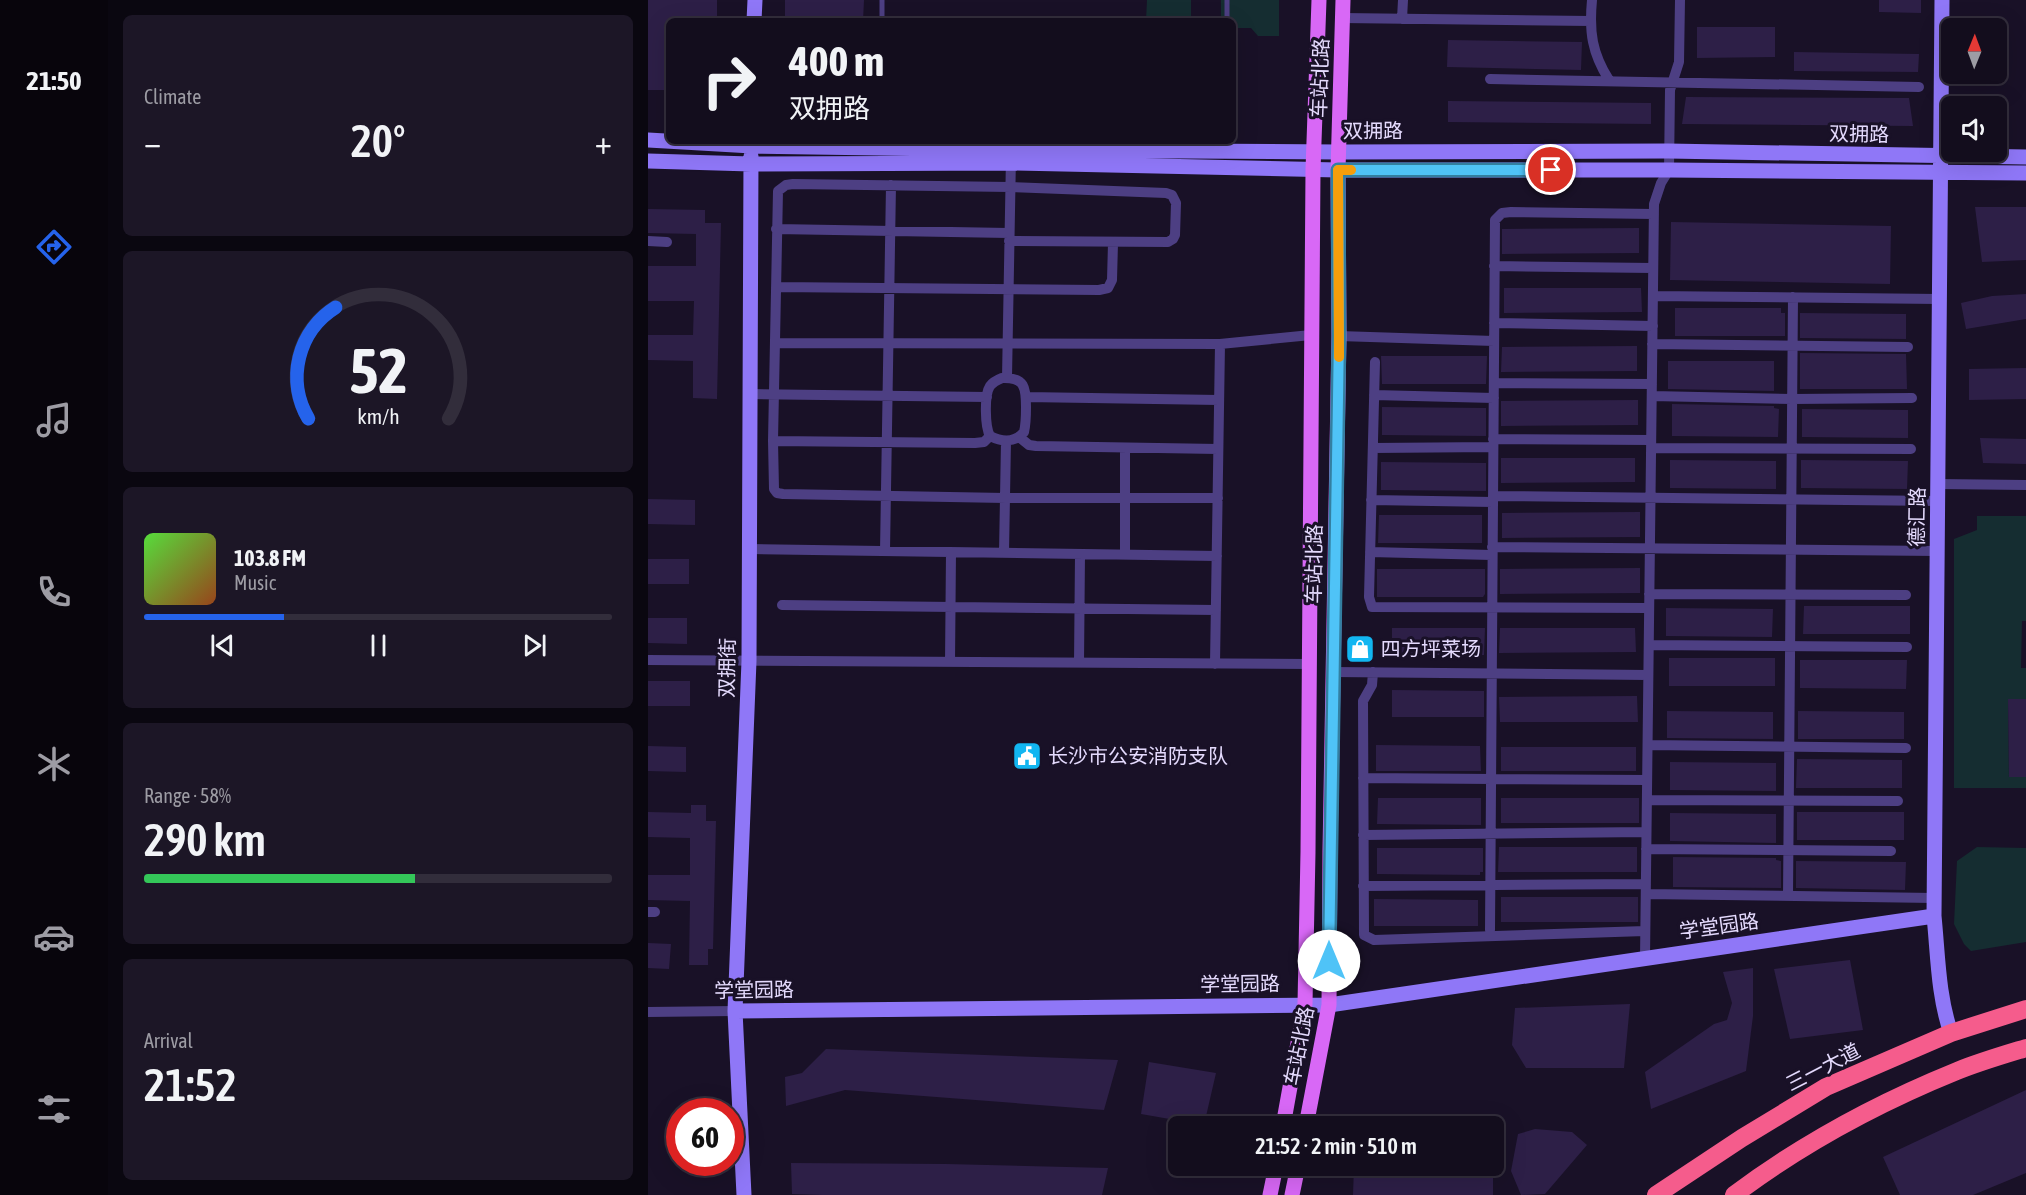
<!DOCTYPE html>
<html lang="en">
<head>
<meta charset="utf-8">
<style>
  :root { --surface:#130d1d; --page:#1c1626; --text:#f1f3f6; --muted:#9d9ca4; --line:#322d3b; --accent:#2563eb }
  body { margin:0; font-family:"Asap Condensed","Noto Sans SC",sans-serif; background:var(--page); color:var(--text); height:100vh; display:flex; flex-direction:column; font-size:22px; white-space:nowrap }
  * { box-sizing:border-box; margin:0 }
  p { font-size:20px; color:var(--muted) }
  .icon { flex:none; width:33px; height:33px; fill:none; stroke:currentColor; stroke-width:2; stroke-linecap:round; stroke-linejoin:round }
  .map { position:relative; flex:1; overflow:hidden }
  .sheet { display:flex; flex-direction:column; gap:15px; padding:15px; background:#0a0710; width:540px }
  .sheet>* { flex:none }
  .banner { position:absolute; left:18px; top:18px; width:570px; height:126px; border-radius:9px; box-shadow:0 6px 24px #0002,0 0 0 2px var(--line); background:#130d1d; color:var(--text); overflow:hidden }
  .needle { width:39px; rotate:1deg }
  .controls { position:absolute; left:1293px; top:18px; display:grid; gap:12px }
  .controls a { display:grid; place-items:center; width:66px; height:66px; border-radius:9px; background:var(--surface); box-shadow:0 6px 24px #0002,0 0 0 2px var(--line); font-size:30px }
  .speed { position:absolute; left:18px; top:1098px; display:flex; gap:12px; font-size:30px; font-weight:700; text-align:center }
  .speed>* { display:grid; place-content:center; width:78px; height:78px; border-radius:50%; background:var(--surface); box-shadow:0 6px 24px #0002,0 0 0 2px var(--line); line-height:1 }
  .speed .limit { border:9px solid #d22; background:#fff; color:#111 }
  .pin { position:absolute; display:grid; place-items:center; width:51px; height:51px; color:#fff; margin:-26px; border:3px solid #fff; border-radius:50%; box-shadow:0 2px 6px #0007 }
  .me { position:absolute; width:66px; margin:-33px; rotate:0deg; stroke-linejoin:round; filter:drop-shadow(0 0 4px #0008) }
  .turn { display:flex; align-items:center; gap:21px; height:126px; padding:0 24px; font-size:27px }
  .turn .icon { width:78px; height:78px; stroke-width:2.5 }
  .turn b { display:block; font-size:42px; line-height:51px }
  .big { font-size:45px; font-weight:600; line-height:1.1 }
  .sheet .widget { flex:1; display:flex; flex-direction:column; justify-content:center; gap:9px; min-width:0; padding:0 21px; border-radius:9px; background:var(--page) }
  .sheet .dial { align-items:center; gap:0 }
  .dial svg { height:156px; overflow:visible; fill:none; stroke:var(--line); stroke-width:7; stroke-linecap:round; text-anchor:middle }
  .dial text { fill:var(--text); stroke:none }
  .song { display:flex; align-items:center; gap:18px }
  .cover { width:72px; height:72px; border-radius:9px; background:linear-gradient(135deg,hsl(110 70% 55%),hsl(20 70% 35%)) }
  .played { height:6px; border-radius:3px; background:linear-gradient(90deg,var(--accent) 30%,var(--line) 30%) }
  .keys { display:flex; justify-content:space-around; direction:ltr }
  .heat { display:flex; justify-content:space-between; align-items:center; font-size:33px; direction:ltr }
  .charge { height:9px; border-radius:4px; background:linear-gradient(90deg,#34c759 58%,var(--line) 0) }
  .trip { position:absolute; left:520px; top:1116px; width:336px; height:60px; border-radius:9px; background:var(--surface); box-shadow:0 6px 24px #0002,0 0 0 2px var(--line); font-weight:600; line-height:60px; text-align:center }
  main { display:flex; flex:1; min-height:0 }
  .dock { display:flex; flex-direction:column; width:108px; justify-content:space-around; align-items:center; background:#08050c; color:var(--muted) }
  .dock .icon { width:42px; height:42px }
  .dock .current { color:var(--accent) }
  .dock b { font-size:27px; color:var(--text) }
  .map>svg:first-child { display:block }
</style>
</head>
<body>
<main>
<nav class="dock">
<b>21:50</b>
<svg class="icon current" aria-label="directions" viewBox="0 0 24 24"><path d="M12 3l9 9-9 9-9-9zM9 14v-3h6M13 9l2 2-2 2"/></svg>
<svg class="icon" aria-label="music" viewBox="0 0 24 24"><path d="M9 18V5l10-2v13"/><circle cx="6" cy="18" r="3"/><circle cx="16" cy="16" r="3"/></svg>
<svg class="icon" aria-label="phone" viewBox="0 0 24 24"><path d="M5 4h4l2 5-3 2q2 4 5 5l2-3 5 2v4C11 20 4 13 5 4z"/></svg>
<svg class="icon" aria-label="climate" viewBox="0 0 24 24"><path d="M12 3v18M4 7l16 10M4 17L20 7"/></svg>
<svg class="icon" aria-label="car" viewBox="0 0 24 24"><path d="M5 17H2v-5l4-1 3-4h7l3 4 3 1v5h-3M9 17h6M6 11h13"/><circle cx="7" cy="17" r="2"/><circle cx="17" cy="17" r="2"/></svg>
<svg class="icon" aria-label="filters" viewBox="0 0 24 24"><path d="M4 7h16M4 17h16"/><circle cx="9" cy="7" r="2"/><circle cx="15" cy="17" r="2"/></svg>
</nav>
<section class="sheet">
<div class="widget"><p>Climate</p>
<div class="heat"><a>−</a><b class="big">20°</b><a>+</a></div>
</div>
<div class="widget dial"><svg viewBox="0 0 100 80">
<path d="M14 69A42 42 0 1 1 86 69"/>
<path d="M14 69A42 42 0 0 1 28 12" stroke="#2563eb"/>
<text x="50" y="56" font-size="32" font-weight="700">52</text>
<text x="50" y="72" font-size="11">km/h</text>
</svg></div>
<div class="widget">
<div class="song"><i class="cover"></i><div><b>103.8 FM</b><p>Music</p></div></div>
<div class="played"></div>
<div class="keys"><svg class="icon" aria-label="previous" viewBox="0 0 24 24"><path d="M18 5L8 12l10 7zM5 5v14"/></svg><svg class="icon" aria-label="pause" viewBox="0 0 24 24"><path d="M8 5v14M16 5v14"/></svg><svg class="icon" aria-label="next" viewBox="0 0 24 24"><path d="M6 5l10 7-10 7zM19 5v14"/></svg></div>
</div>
<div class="widget"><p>Range · 58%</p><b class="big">290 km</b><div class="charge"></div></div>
<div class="widget"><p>Arrival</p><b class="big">21:52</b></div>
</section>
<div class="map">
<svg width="1378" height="1195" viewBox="0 0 1378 1195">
  <rect width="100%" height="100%" fill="#191127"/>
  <path fill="#152d31" d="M499,0H543V21H498Z
    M573,0H631V36H610L603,28H585V21H573Z
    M1329,516H1378V621H1374L1373,668H1378V699L1360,700L1361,777H1378V788H1306V539L1329,530Z
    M1329,847L1378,848V942L1323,951L1316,944L1306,924L1309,861Z"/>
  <path fill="#2d1f47" d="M0,0H69V21H21V90H0Z
    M137,0H216L215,21H137Z
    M1231,0H1273V13L1231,12Z
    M1049,27H1127V57L1049,58Z
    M800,40L934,42L933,70L799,67Z
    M1146,52L1271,54L1270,72L1146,71Z
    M1038,97L1261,98L1265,126L1034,124Z
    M800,101L1003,103V124L800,122Z
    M1327,207H1378V260L1334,262Z
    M0,209L57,210V223H73L69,399L45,398V361L0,360V335H45L46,301H0V266H48V234L0,233Z
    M1023,222L1243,226L1242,284L1022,280Z
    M991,228V253L854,254V229Z
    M856,288H993L994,312L856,313Z
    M1378,294V319L1318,329L1313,303L1344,296Z
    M1027,308H1133V313H1137V336H1027Z
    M1152,313L1258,314V339L1152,338Z
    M989,346V371L853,372L854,347Z
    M1152,353L1258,354L1259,389H1152Z
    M733,356H839L838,384H734Z
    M1020,361H1126V391L1020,389Z
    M1378,368V399L1321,400V369Z
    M990,400V425L853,426V401Z
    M1024,404L1126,406V408L1131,409L1130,437L1024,436Z
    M734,407L838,408V436L734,435Z
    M1154,409L1260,410V438L1154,437Z
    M1332,438L1378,439V464L1335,463Z
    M853,458H987V482L853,483Z
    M1022,460L1128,461V489L1022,488Z
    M1153,460L1260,461L1259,489L1153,488Z
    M733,462L838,463V491L733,490Z
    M0,499L47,500V525L0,524Z
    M992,512V537L854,538V513Z
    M731,515H834V543H730Z
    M0,559H41V584H0Z
    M992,568V593L852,594V569Z
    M729,569H837V594L835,597H729Z
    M1156,606H1262V634H1155Z
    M1018,608L1125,609L1124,637L1018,636Z
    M0,618H39V644L0,643Z
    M744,628H837L836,655H744Z
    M852,628H987L988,652L851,653Z
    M1021,658H1127V686H1021Z
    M1152,660H1259L1258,689L1152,688Z
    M0,681H42V706H0Z
    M744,690L836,691V717H744Z
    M989,696L990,722H852L851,697Z
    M1360,699H1378V777H1361Z
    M1019,711L1125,712V739L1019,738Z
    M1150,711L1256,712V739H1150Z
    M728,745L832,746L833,771H728Z
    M0,746L38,747V772L0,771Z
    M853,747H988V771H853Z
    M1149,759L1254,760V788H1148Z
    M1022,762L1128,763V791L1022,790Z
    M730,798H833V825L729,824Z
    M853,798H991V823H853Z
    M43,805H58V821H68L65,949H60V965H41L42,901L0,900V875H42V838L0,837V812L43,813Z
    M1149,812H1256V840H1149Z
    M1022,813L1128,814V843L1022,841Z
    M851,847H989V872H850Z
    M729,848H835V872H832V875L729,874Z
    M1025,857L1128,858V860L1133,861V888L1025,887Z
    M1148,861L1258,862L1257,890L1148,888Z
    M853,897H990V922H853Z
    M726,899L830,900V926H726Z
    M0,943L23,944L21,969L0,968Z
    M1202,960L1215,1030L1142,1039L1126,969Z
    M1105,968V1016L1098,1071L1003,1109L997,1072L1066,1024L1079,1020L1084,1003L1075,972Z
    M982,1004L976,1068H878L864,1045L867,1008Z
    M178,1049L470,1060L456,1110L197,1090L138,1106L137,1077L154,1073Z
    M501,1062L568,1073L556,1125L493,1114Z
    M1378,1090V1173L1325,1195H1252L1235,1157Z
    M887,1129L924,1132L939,1145L897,1194L873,1195L863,1171L870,1134Z
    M143,1163L298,1164L460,1168L454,1195H174L144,1194Z
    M706,1166H845V1195H705Z"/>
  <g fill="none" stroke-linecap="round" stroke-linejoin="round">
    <path stroke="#4d3f83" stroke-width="5" d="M234,0V21
      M579,21V0"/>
    <path stroke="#4d3f83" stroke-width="10" d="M944,0C941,32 944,53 961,80
      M694,18L943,21
      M754,19L755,0
      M842,79L1271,87
      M128,229L361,233
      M0,241L19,242
      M361,241L520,242L525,239L527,235L528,203L524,195L518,193L362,187L145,184L138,185L130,191L125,441L126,489L129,493L135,494L357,498H570
      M846,266L1005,268
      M128,287L451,290L460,288L464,280L465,243
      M1005,296L1291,299
      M846,323L1005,326
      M691,336L846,341
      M127,343L572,344L663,335
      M1004,344L1260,347
      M727,362L721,597L724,607L1001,608
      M354,378C377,377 378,388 378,407C378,415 378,424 376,432C367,443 354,442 342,436C337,427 336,395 342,386C345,382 349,380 354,378Z
      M359,378L363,156
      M846,383L1004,384
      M102,394L339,397
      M726,395L846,398
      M1004,396L1144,399L1264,398
      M378,397L571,400
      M371,437L381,445L388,446L570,449
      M845,439L1003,440
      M125,441L327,443L336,442L342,436
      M477,448V555
      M725,448L845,447
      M1003,448L1263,449
      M1290,484L1378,485
      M845,496L1290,501
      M723,500L845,502
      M844,547L1289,551
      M101,549L569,556
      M237,551L243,185
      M722,552L844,555
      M356,553L358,441
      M1001,594L1258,595
      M134,605L568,610
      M1001,645L1259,647
      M0,660L662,664
      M302,662L303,552
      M431,663L432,554
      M567,664L572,344
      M685,672L1000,675
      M725,672L724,685L715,701L716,935L726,940L997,931
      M1000,745L1258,748
      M715,778L999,780
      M999,800L1250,801
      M715,835L998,832
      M998,849L1243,851
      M715,886L998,884
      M998,894L1286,898
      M1140,896L1145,297
      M0,912H7
      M842,930L847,220L854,213L863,212L1006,214
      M997,958L1006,204L1013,183L1021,170L1022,90L1031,62L1032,0
      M0,1012L87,1011"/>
    <path stroke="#8f77f7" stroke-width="15" d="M1294,0L1286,916C1290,955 1290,996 1303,1033
      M106,21L107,0
      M0,140L104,146L363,150L691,152L1020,151L1378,157
      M0,161L103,164L363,163L690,170H1021L1378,173
      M87,1011L681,1005L1286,916
      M96,1195L87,1011L101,661L103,156"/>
    <path stroke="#d868f6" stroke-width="15" d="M635,1126L657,1004L660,852L665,170L671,0
      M658,1126L681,1005L682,852L691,336L690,170L695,0
      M622,1195L628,1166
      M644,1195L650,1166"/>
    <path stroke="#f55c8c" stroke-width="18" d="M1008,1195L1094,1138L1178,1087L1303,1033L1378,1009
      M1086,1195C1154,1144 1230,1103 1309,1071C1331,1062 1355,1055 1378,1048"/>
  </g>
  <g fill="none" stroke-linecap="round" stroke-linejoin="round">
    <g stroke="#337fa1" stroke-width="15">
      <path id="route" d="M681,961L691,336L690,170H903"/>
    </g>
    <use href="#route" stroke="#4fc3f7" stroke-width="10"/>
    <path stroke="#f59e0b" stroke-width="10" d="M691,357L690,170H703"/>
  </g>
  <defs>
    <g id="shop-square" transform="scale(1.5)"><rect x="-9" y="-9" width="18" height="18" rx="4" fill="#12b6f1" stroke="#191127"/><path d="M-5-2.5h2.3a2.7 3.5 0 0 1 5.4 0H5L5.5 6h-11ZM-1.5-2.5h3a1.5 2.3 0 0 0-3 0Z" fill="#fff"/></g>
    <g id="civic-square" transform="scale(1.5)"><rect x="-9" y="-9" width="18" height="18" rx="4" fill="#12b6f1" stroke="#191127"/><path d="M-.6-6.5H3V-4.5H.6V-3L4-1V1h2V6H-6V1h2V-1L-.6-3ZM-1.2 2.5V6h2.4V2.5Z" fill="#fff"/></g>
  </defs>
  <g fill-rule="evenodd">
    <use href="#shop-square" x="712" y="649"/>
    <use href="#civic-square" x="379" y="756"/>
  </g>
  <g text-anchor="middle" stroke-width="6" stroke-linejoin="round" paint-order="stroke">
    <g font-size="20" fill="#e4dafd" stroke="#191127">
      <text transform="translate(672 78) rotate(-88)" y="7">车站北路</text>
      <text x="725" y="138">双拥路</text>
      <text transform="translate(1211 134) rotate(1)" y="7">双拥路</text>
      <text transform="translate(1269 517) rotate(-89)" y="7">德汇路</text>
      <text transform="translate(666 564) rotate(-89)" y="7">车站北路</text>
      <text transform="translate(79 668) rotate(-89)" y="7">双拥街</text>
      <text transform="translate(1071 926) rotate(-8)" y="7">学堂园路</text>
      <text transform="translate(592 984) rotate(-1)" y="7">学堂园路</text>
      <text transform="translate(106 990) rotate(-1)" y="7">学堂园路</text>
      <text transform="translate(651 1046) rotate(-79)" y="7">车站北路</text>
      <text transform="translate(1175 1067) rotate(-27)" y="7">三一大道</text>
    </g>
    <g font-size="20" fill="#e4dafd" stroke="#191127" text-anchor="start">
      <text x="733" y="656">四方坪菜场</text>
      <text x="400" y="763">长沙市公安消防支队</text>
    </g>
  </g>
</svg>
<div class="controls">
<a><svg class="needle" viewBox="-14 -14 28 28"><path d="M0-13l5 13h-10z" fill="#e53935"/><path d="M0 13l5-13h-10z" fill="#9d9ca4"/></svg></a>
<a><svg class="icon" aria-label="sound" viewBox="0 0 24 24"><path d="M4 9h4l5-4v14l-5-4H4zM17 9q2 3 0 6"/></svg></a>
</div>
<div class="speed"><div class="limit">60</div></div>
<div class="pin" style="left:903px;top:170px;background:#d93025"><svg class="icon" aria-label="arrive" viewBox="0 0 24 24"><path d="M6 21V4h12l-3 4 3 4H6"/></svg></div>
<svg class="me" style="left:681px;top:961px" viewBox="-20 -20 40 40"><circle r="19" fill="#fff"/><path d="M0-13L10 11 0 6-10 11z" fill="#4fc3f7"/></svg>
<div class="trip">21:52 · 2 min · 510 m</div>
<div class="banner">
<div class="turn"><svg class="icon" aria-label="right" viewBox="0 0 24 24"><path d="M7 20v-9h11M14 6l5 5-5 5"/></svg><div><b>400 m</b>双拥路</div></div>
</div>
</div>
</main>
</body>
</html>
